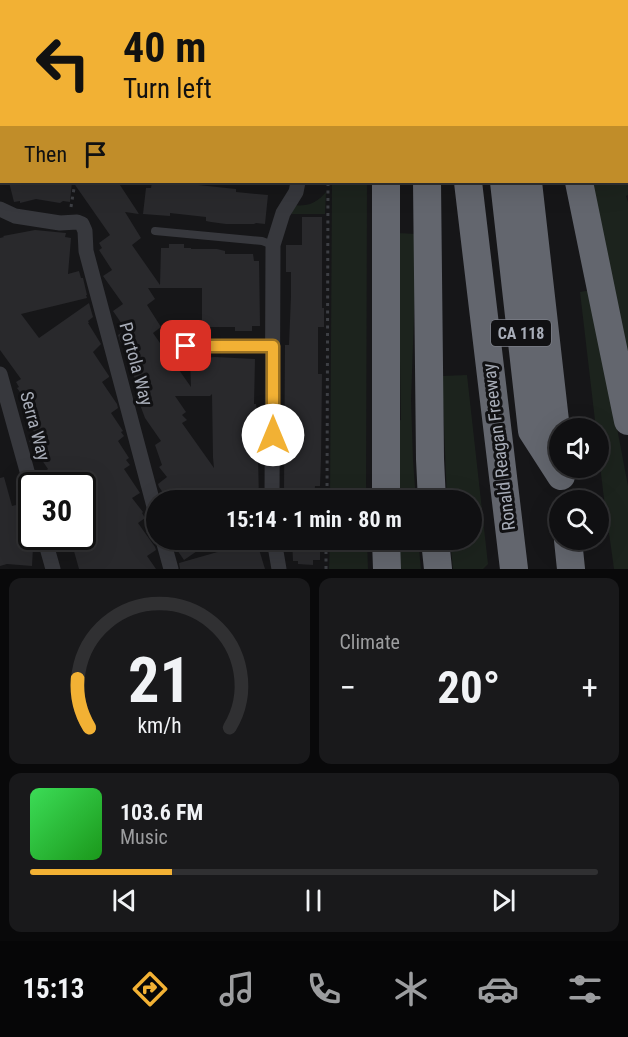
<!DOCTYPE html>
<html lang="en">
<head>
<meta charset="utf-8">
<style>
  :root { --surface:#101012; --page:#19191b; --text:#f1f3f6; --muted:#9c9d9f; --line:#303032; --accent:#f2b134 }
  body { margin:0; font-family:"Roboto Condensed",sans-serif; background:var(--page); color:var(--text); height:100vh; display:flex; flex-direction:column; font-size:22px; white-space:nowrap }
  * { box-sizing:border-box; margin:0 }
  p { font-size:20px; color:var(--muted) }
  .icon { flex:none; width:33px; height:33px; fill:none; stroke:currentColor; stroke-width:2; stroke-linecap:round; stroke-linejoin:round }
  .map { position:relative; height:569px; overflow:hidden }
  .drawer { display:flex; flex-direction:column; gap:9px; padding:9px; background:#09090a; flex:1 }
  .drawer>* { flex:none }
  .top-card { position:absolute; left:0px; top:0px; width:628px; height:183px; box-shadow:0 6px 24px #0002,0 0 0 2px var(--line); background:#f2b134; color:#111; overflow:hidden }
  .buttons { position:absolute; left:549px; top:418px; display:grid; gap:12px }
  .buttons a { display:grid; place-items:center; width:60px; height:60px; border-radius:50%; background:var(--surface); box-shadow:0 6px 24px #0002,0 0 0 2px var(--line); font-size:30px }
  .speed { position:absolute; left:18px; top:472px; display:flex; gap:12px; font-size:30px; font-weight:700; text-align:center }
  .speed>* { display:grid; place-content:center; width:78px; height:78px; border-radius:50%; background:var(--surface); box-shadow:0 6px 24px #0002,0 0 0 2px var(--line); line-height:1 }
  .speed .limit { border:3px solid #111; border-radius:9px; background:#fff; color:#111 }
  .pin { position:absolute; display:grid; place-items:center; width:51px; height:51px; color:#fff; margin:-26px; border-radius:12px; box-shadow:0 3px 9px #0006 }
  .me { position:absolute; width:66px; margin:-33px; rotate:0deg; stroke-linejoin:round; filter:drop-shadow(0 0 4px #0008) }
  .turn { display:flex; align-items:center; gap:21px; height:126px; padding:0 24px; font-size:27px }
  .turn .icon { width:78px; height:78px; stroke-width:2.5 }
  .turn b { display:block; font-size:42px; line-height:51px }
  .then { display:flex; align-items:center; height:57px; padding:0 24px; background:#0003; gap:12px; font-size:22px }
  .big { font-size:45px; font-weight:700; line-height:1.1 }
  .drawer .tile { flex:1; display:flex; flex-direction:column; justify-content:center; gap:9px; min-width:0; padding:0 21px; border-radius:12px; background:var(--page) }
  .drawer .dial { align-items:center; gap:0 }
  .dial svg { height:156px; overflow:visible; fill:none; stroke:var(--line); stroke-width:7; stroke-linecap:round; text-anchor:middle }
  .dial text { fill:var(--text); stroke:none }
  .song { display:flex; align-items:center; gap:18px }
  .cover { width:72px; height:72px; border-radius:9px; background:linear-gradient(135deg,hsl(130 70% 55%),hsl(120 70% 35%)) }
  .played { height:6px; border-radius:3px; background:linear-gradient(90deg,var(--accent) 25%,var(--line) 25%) }
  .keys { display:flex; justify-content:space-around; direction:ltr }
  .heat { display:flex; justify-content:space-between; align-items:center; font-size:33px; direction:ltr }
  .drawer .tiles { flex:1; display:grid; gap:9px; grid-template-columns:1fr 1fr }
  .tile:last-child { grid-column:span 2 }
  .trip { position:absolute; left:146px; top:490px; width:336px; height:60px; border-radius:30px; background:var(--surface); box-shadow:0 6px 24px #0002,0 0 0 2px var(--line); font-weight:700; line-height:60px; text-align:center }
  .menu { display:flex; height:96px; justify-content:space-around; align-items:center; background:#060607; color:var(--muted) }
  .menu .icon { width:42px; height:42px }
  .menu .current { color:var(--accent) }
  .menu b { font-size:27px; color:var(--text) }
  .map>svg:first-child { display:block }
</style>
</head>
<body>
<div class="map">
<svg width="628" height="569" viewBox="0 0 628 569">
  <rect width="100%" height="100%" fill="#161618"/>
  <path fill="#1c231d" d="M627,119L628,195L626,196L628,202V354L588,182H627Z
    M332,182H367L366,501H330Z
    M326,192L325,214H292V205C307,207 317,203 326,192Z
    M397,233L417,234L411,400L413,460L416,501H399L398,421L401,420L400,362L398,352Z
    M591,290L628,486V569H614C608,523 599,476 598,429H596L580,292Z
    M467,375L488,564L483,569H453L450,540H471V501H447L442,376Z
    M330,540H367L368,569H329Z
    M400,540H418L421,569H400Z"/>
  <path fill="#29292c" fill-rule="evenodd" d="M9,182H72L70,202L63,201L60,203L36,199L20,203V201L14,202Z
    M73,182H115L112,184L120,185L139,214L125,212L141,238L132,245L160,285L161,248H169V244H184V248H191V249H217L225,251V254H253L254,261H259L260,326H252V331H235V327H207V324H202V288H148L155,299L147,305L161,327L153,333L191,387L190,359L215,357L255,359L254,404H256L257,411L259,501H169L159,487L158,484L167,477L159,467L162,465L155,445L161,441L145,418L136,394L143,389L129,370L133,367L130,362L132,360L120,341L118,335L126,330L113,311L123,304L103,276L112,270L99,250L102,248L99,243L110,235ZM212,394L213,457L214,468L182,423L187,420L182,415L186,412L175,396H210Z
    M152,182H169L198,185L236,189V192L268,195L265,224L256,223L254,224H226L211,222L206,221V217L170,213V216L143,214L146,188H151Z
    M302,217H322V308H324V327H318V374H322L321,459L320,486H315L314,501H296V492H284L285,345H289L291,296V272H286V245H302Z
    M35,230L66,233L65,237L71,238L68,274L79,271L81,278H83L87,295H86L87,298L21,314L39,338L89,303L93,317L88,321L89,323H88L101,344L93,352L109,376V377L102,382L117,404L118,408L111,413L123,431L121,432L124,436L118,441L129,458L126,460L130,465L124,469L140,493L132,498L143,512L142,513L145,518L138,523L155,547L156,550L147,556L156,569H79L70,537H82V486H41L40,482L50,474L47,470L48,469L29,441L37,436L25,419L22,408L28,403L17,388L19,387L16,382L21,379L0,350V238L4,237L3,236Z
    M4,477L12,506L24,503L32,528V537H34L37,547H33L32,566L7,564L0,566V478Z
    M173,540H213L184,560L175,547Z
    M292,540H320V560H313V565L298,564V561H293Z
    M249,543L251,548L258,546L265,569H180L179,563Z"/>
  <g fill="none" stroke-linecap="round" stroke-linejoin="round">
    <path stroke="#3d3f44" stroke-width="3" stroke-dasharray="3 4.5" stroke-linecap="butt" d="M71,207L75,182
      M327,501L328,182
      M326,569V540"/>
    <path stroke="#37383d" stroke-width="8" d="M155,231L262,241L273,245
      M186,346H273"/>
    <path stroke="#37383d" stroke-width="15" d="M65,2V0
      M0,126H2
      M0,209L15,216L60,223L77,222L82,224L85,231L86,251L156,514
      M0,374L32,489
      M272,501L273,245L283,213L296,192L298,182
      M44,537L53,569
      M163,540L171,569
      M274,540L279,569"/>
    <path stroke="#63666e" stroke-width="28" d="M382,0V2
      M423,0V2
      M447,0V2
      M483,0V2
      M509,0V2
      M546,0V2
      M427,182L430,459L432,501
      M468,182L514,569
      M504,182L532,431L561,476
      M528,182L560,465
      M579,182L628,421
      M386,501V182
      M386,540L387,569
      M435,540L438,569
      M568,540L571,569"/>
  </g>
  <g fill="none" stroke-linecap="round" stroke-linejoin="round">
    <g stroke="#9d7322" stroke-width="15">
      <path id="route" d="M186,346H273V435"/>
    </g>
    <use href="#route" stroke="#f2b134" stroke-width="10"/>
  </g>
  <g text-anchor="middle" stroke-width="6" stroke-linejoin="round" paint-order="stroke">
    <rect fill="#111113" stroke="#7b7e86" stroke-width="1.5" x="491" y="320" width="60" height="26" rx="4.5"/>
    <g font-size="16" font-weight="bold" fill="#a8adb8">
      <text x="521" y="339">CA 118</text>
    </g>
    <g font-size="18" fill="#a8adb8" stroke="#111113">
      <text transform="translate(136 364) rotate(75)" y="6">Portola Way</text>
      <text transform="translate(35 426) rotate(75)" y="6">Serra Way</text>
      <text transform="translate(499 447) rotate(-97)" y="6">Ronald Reagan Freeway</text>
    </g>
  </g>
</svg>
<div class="buttons">
<a><svg class="icon" aria-label="sound" viewBox="0 0 24 24"><path d="M4 9h4l5-4v14l-5-4H4zM17 9q2 3 0 6"/></svg></a>
<a><svg class="icon" aria-label="search" viewBox="0 0 24 24"><circle cx="10" cy="10" r="6"/><path d="M15 15l6 6"/></svg></a>
</div>
<div class="speed"><div class="limit">30</div></div>
<div class="pin" style="left:186px;top:346px;background:#d93025"><svg class="icon" aria-label="arrive" viewBox="0 0 24 24"><path d="M6 21V4h12l-3 4 3 4H6"/></svg></div>
<svg class="me" style="left:273px;top:435px" viewBox="-20 -20 40 40"><circle r="19" fill="#fff"/><path d="M0-13L10 11 0 6-10 11z" fill="#f2b134"/></svg>
<div class="trip">15:14 · 1 min · 80 m</div>
<div class="top-card">
<div class="turn"><svg class="icon" aria-label="left" viewBox="0 0 24 24"><path d="M17 20v-9H6M10 6l-5 5 5 5"/></svg><div><b>40 m</b>Turn left</div></div>
<div class="then">Then<svg class="icon" aria-label="arrive" viewBox="0 0 24 24"><path d="M6 21V4h12l-3 4 3 4H6"/></svg></div>
</div>
</div>
<section class="drawer">
<div class="tiles">
<div class="tile dial"><svg viewBox="0 0 100 80">
<path d="M14 69A42 42 0 1 1 86 69"/>
<path d="M14 69A42 42 0 0 1 8 44" stroke="#f2b134"/>
<text x="50" y="56" font-size="32" font-weight="700">21</text>
<text x="50" y="72" font-size="11">km/h</text>
</svg></div>
<div class="tile"><p>Climate</p>
<div class="heat"><a>−</a><b class="big">20°</b><a>+</a></div>
</div>
<div class="tile">
<div class="song"><i class="cover"></i><div><b>103.6 FM</b><p>Music</p></div></div>
<div class="played"></div>
<div class="keys"><svg class="icon" aria-label="previous" viewBox="0 0 24 24"><path d="M18 5L8 12l10 7zM5 5v14"/></svg><svg class="icon" aria-label="pause" viewBox="0 0 24 24"><path d="M8 5v14M16 5v14"/></svg><svg class="icon" aria-label="next" viewBox="0 0 24 24"><path d="M6 5l10 7-10 7zM19 5v14"/></svg></div>
</div>
</div>
</section>
<nav class="menu">
<b>15:13</b>
<svg class="icon current" aria-label="directions" viewBox="0 0 24 24"><path d="M12 3l9 9-9 9-9-9zM9 14v-3h6M13 9l2 2-2 2"/></svg>
<svg class="icon" aria-label="music" viewBox="0 0 24 24"><path d="M9 18V5l10-2v13"/><circle cx="6" cy="18" r="3"/><circle cx="16" cy="16" r="3"/></svg>
<svg class="icon" aria-label="phone" viewBox="0 0 24 24"><path d="M5 4h4l2 5-3 2q2 4 5 5l2-3 5 2v4C11 20 4 13 5 4z"/></svg>
<svg class="icon" aria-label="climate" viewBox="0 0 24 24"><path d="M12 3v18M4 7l16 10M4 17L20 7"/></svg>
<svg class="icon" aria-label="car" viewBox="0 0 24 24"><path d="M5 17H2v-5l4-1 3-4h7l3 4 3 1v5h-3M9 17h6M6 11h13"/><circle cx="7" cy="17" r="2"/><circle cx="17" cy="17" r="2"/></svg>
<svg class="icon" aria-label="filters" viewBox="0 0 24 24"><path d="M4 7h16M4 17h16"/><circle cx="9" cy="7" r="2"/><circle cx="15" cy="17" r="2"/></svg>
</nav>
</body>
</html>
